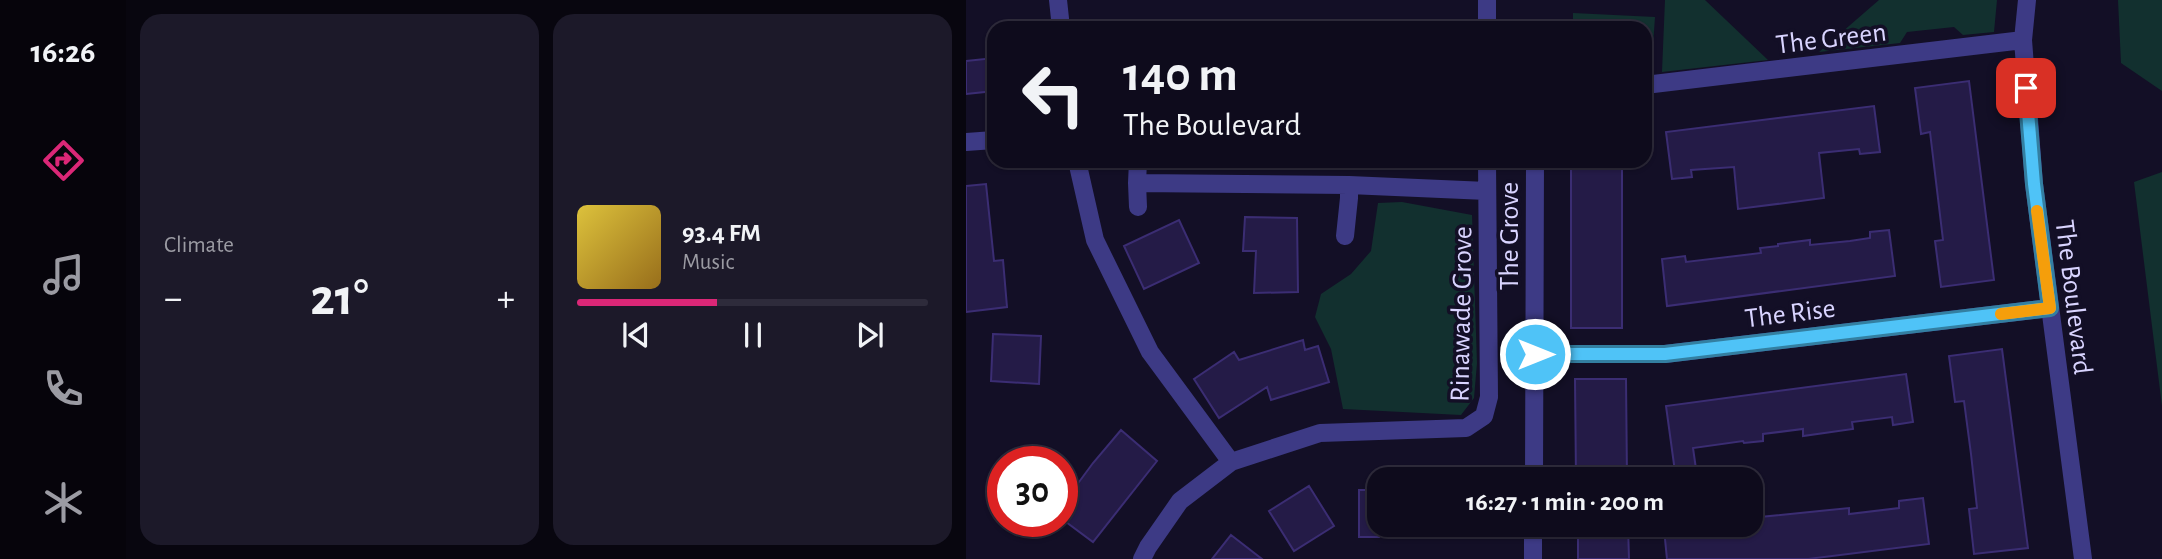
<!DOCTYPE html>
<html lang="en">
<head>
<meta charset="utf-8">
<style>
  :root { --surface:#0e0b1c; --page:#1c1929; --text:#f1f3f6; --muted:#9b9ba3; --line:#2e2b3b; --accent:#db2777 }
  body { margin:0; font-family:"Alegreya Sans",sans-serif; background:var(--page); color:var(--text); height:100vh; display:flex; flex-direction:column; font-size:26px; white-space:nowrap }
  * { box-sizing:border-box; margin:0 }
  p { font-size:23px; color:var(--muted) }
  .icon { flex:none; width:38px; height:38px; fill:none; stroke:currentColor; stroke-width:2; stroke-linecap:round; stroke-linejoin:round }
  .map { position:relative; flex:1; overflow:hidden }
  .side { display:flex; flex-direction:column; gap:14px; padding:14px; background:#08060f; width:840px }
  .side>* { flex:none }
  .banner { position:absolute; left:21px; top:21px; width:665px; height:147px; border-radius:21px; box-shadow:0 2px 5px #0004,0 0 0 2px var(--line); background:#0e0b1c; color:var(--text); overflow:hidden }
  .speed { position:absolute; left:21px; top:446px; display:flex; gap:14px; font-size:35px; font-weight:700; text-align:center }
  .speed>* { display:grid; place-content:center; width:91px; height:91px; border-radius:50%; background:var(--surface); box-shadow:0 2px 5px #0004,0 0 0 2px var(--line); line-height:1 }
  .speed .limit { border:10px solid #d22; background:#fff; color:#111 }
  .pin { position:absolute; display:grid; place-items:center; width:60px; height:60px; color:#fff; margin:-30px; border-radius:14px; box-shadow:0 4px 10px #0006 }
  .me { position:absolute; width:77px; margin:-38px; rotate:90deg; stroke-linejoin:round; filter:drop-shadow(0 0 5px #0008) }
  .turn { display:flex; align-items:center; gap:24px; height:147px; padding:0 21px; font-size:32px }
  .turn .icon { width:91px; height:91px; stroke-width:2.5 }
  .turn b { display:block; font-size:49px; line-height:60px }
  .big { font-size:52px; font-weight:700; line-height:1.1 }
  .side .tile { flex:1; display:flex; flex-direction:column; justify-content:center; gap:10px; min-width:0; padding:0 24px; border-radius:21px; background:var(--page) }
  .song { display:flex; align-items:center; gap:21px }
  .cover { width:84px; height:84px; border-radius:10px; background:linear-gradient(135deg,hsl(50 70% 55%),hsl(40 70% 35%)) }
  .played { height:7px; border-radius:4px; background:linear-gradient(90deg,var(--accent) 40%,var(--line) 40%) }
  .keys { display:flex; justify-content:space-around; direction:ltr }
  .heat { display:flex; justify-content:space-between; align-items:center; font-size:38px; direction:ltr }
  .side .tiles { flex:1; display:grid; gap:14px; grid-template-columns:repeat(2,1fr) }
  .trip { position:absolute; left:401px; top:467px; width:396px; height:70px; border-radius:21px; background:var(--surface); box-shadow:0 2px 5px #0004,0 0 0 2px var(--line); font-weight:700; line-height:70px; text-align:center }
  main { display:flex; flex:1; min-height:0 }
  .tab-bar { display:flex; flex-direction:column; width:126px; justify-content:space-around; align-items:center; background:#06040b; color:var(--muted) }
  .tab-bar .icon { width:49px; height:49px }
  .tab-bar .current { color:var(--accent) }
  .tab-bar b { font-size:32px; color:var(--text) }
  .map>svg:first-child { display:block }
</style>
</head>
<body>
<main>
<nav class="tab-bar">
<b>16:26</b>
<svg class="icon current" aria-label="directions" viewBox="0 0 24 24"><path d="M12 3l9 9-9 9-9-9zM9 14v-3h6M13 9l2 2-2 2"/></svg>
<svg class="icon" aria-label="music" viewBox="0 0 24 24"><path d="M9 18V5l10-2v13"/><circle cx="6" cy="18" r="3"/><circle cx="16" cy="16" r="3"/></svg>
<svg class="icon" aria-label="phone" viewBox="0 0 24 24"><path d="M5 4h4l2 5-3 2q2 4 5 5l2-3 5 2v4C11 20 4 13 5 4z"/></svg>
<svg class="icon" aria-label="climate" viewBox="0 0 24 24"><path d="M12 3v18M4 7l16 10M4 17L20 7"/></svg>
</nav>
<section class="side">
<div class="tiles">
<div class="tile"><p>Climate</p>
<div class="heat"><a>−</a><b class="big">21°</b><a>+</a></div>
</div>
<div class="tile">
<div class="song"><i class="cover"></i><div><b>93.4 FM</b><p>Music</p></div></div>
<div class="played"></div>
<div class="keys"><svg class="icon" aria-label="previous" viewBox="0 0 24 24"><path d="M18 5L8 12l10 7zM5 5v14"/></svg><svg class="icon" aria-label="pause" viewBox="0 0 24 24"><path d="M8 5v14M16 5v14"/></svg><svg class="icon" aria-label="next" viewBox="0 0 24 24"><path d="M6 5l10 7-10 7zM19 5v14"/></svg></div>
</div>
</div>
</section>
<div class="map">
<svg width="1196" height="559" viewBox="0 0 1196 559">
  <rect width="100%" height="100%" fill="#130f26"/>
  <path fill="#12302f" d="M699,0H739L802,60L696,72Z
    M913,0H1031L1028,32L997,35L988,27L941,32L934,43L853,52Z
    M1152,0H1196V91L1155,63Z
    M607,13L689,17L685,75H679V28H601V19H607Z
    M1196,172V406L1168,182Z
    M436,202L506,215L511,363L508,398L495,415L377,409L365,349L349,317L355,294L385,274L405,251L412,203Z"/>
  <path fill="#241b47" stroke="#3b2d73" stroke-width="2" d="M28,58V91L0,94V61Z
    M1003,81L1028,280L975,287L969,241L977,240L964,132L955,134L949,88Z
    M908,106L914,152L894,154L893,149L853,153L858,198L772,209L768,167L725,170L726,177L706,179L700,132Z
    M605,168H656V328H605Z
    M20,184L28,261L37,260L41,307L0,312V186Z
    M279,217L331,218L332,292L288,293L290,251H277Z
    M213,220L233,263L178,289L158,246Z
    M923,230L929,276L701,306L696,259L719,256L720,262L795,253L794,248L812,246V244L844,240V245L884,241L904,238V232Z
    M27,334L75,336L73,384L25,381Z
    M337,340L339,350L352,346L363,382L305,400L301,387L253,418L228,379L268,352L273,360Z
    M1036,349L1062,548L1008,554L1003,509L1011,508L1005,454L998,401L989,402L983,356Z
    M940,374L947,422L927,425L926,417L886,422L887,429L837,436V429L797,434V441L778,443L777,441L727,448L731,476L710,479L700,406Z
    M609,379H660L661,480H610Z
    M155,430L191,461L127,542L96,519V505L127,463Z
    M343,486L368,526L328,551L303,511Z
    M393,490H413V537H393Z
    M957,498L963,544L842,559H701L698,529L718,527L719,535L779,527V525H784V518L883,508V514L933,508V501Z
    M612,525H662L663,559H612Z
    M265,535L296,559H246Z"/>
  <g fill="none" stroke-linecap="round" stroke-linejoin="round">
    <path stroke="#3d3a85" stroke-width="18" d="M92,0L95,28
      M521,0V28
      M1061,0L1057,40L1068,184L1117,559
      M679,85L1057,40
      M0,142L28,140
      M111,161L129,240L184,352L265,462
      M172,161L171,183L383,185L521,191
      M171,183L172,207
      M379,236L383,198V185
      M569,354H699L1084,308
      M568,480L569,161
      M176,559L182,547L214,501L265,462L354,433L500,428L518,416L523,397L521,161
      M567,559V525"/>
  </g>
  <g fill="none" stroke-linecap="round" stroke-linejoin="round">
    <g stroke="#337fa1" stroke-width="18">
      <path id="route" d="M569,354H699L1084,308L1068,184L1060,88"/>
    </g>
    <use href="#route" stroke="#4fc3f7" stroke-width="12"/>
    <path stroke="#f59e0b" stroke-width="12" d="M1035,314L1084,308L1071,211"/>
  </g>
  <g text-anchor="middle" stroke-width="7" stroke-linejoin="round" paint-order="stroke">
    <g font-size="28" fill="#d9d4ff" stroke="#130f26">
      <text transform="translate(865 37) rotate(-7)" y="10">The Green</text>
      <text transform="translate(542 236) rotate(-90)" y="10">The Grove</text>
      <text transform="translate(1109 297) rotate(83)" y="10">The Boulevard</text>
      <text transform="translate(824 312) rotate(-7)" y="10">The Rise</text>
      <text transform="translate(494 314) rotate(-89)" y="10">Rinawade Grove</text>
    </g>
  </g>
</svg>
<div class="speed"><div class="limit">30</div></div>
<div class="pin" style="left:1060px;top:88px;background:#d93025"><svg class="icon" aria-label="arrive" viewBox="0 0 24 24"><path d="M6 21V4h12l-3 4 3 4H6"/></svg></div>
<svg class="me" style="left:569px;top:354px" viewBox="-20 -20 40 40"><circle r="17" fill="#4fc3f7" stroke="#fff" stroke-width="3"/><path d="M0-11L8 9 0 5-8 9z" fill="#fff"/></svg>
<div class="trip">16:27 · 1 min · 200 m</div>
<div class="banner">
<div class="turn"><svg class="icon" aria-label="left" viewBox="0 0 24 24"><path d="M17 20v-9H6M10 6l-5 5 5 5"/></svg><div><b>140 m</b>The Boulevard</div></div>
</div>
</div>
</main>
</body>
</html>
